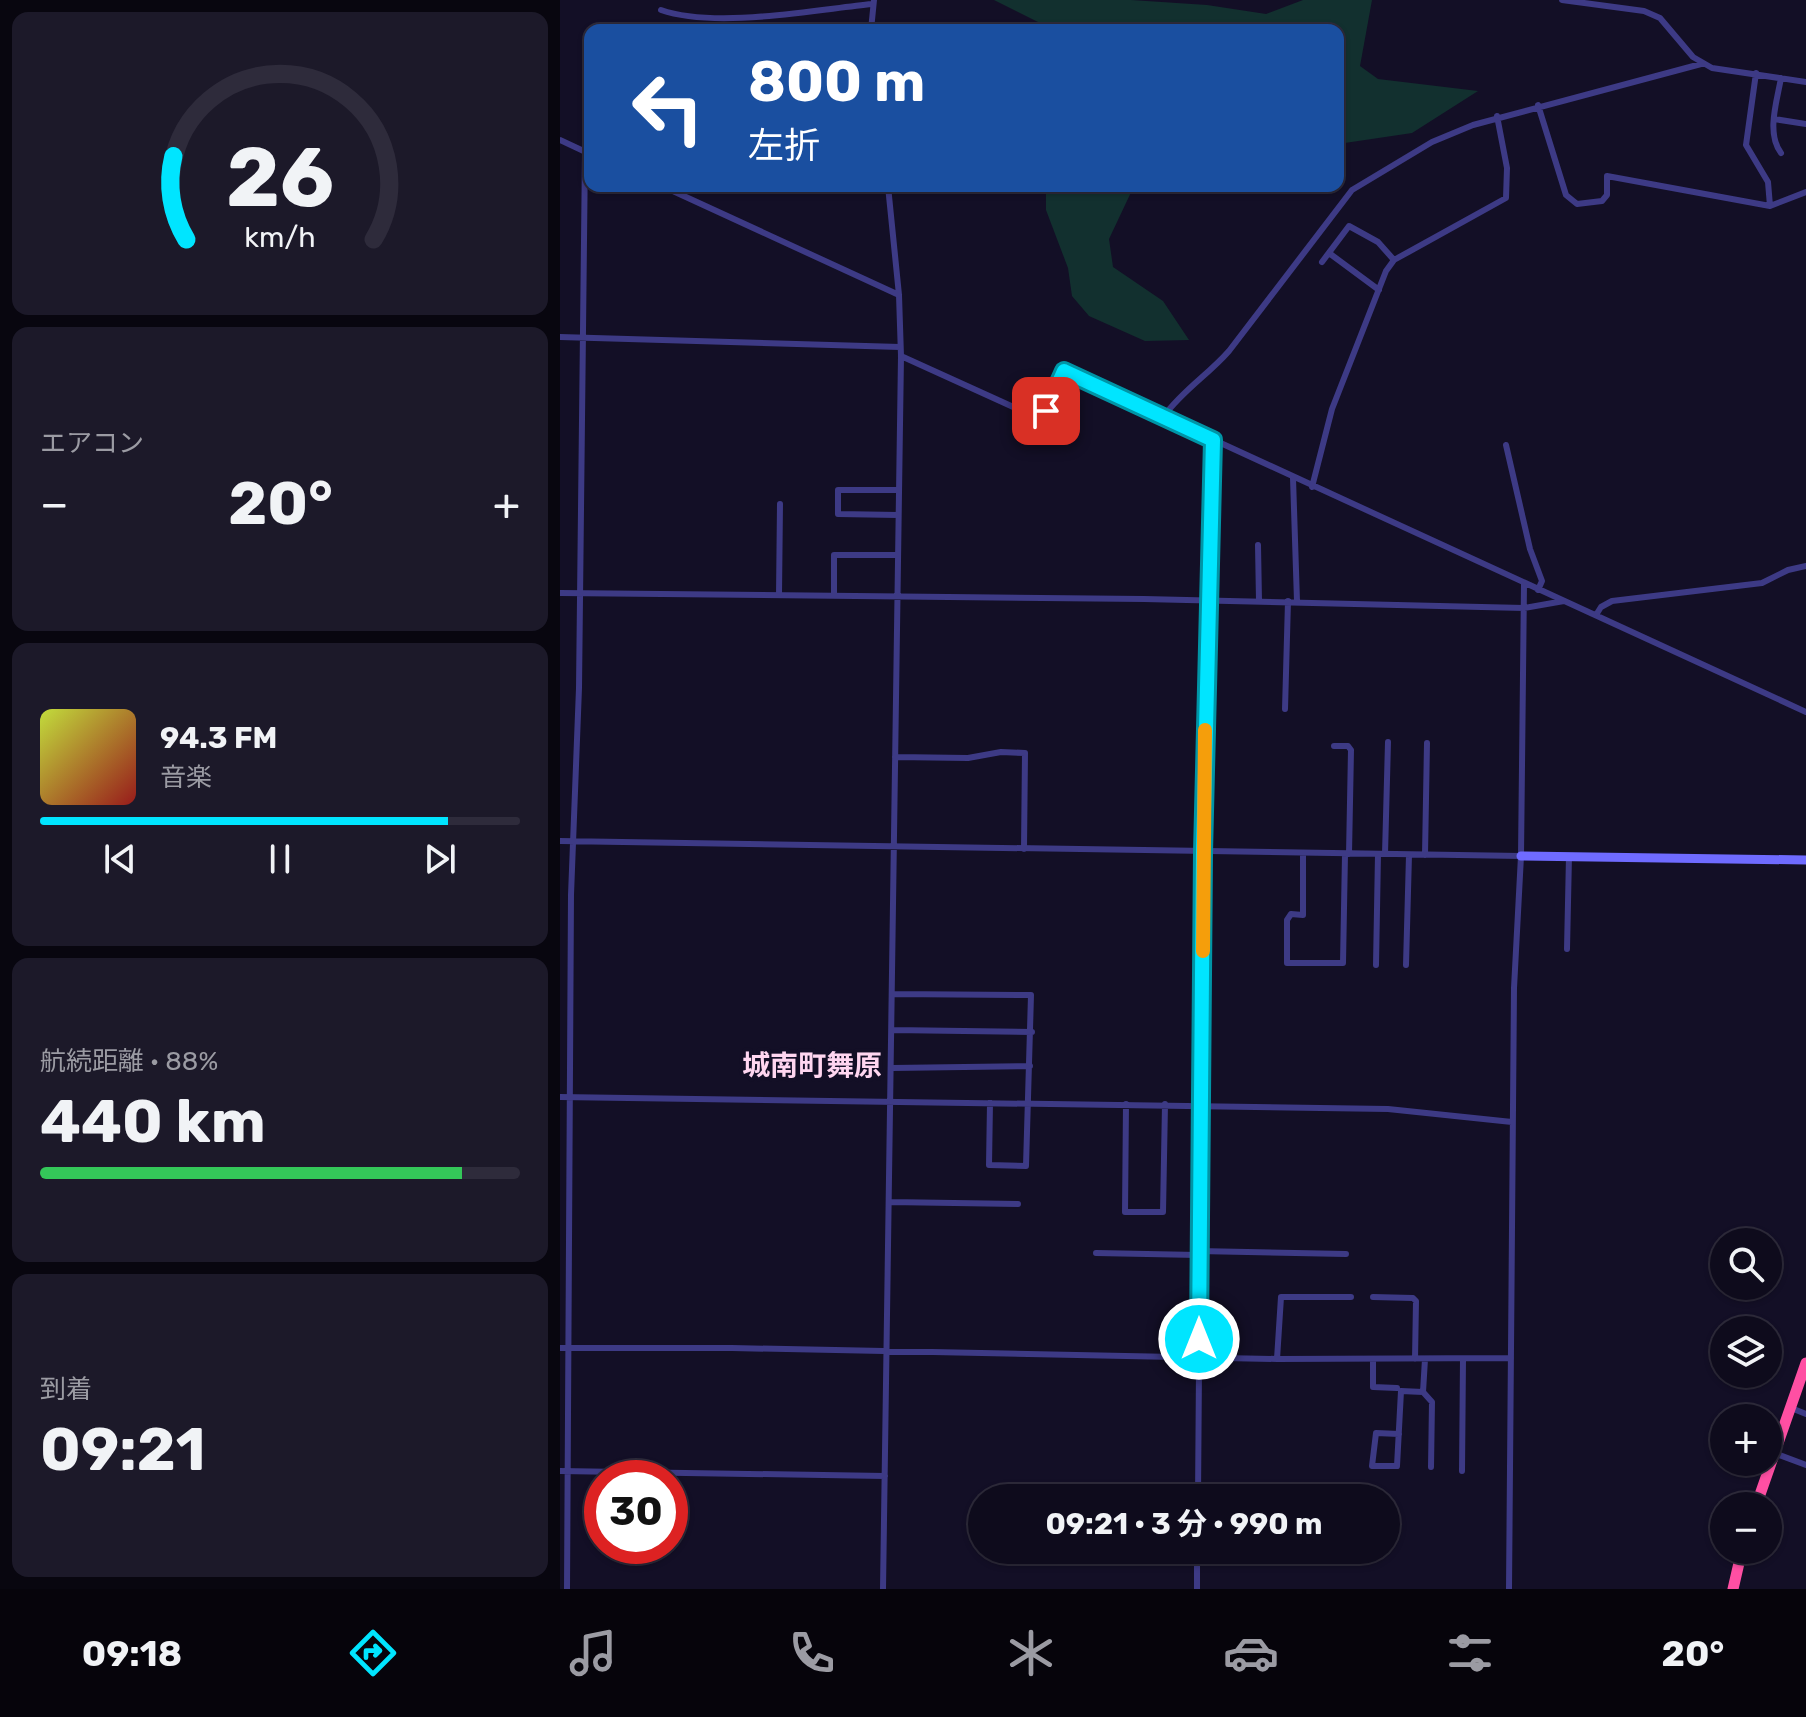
<!DOCTYPE html>
<html lang="ja">
<head>
<meta charset="utf-8">
<style>
  :root { --surface:#0e0b1c; --page:#1c1929; --text:#f1f3f6; --muted:#9b9ba3; --line:#2e2b3b; --accent:#00e5ff }
  body { margin:0; font-family:Rubik,"Noto Sans JP",sans-serif; background:var(--page); color:var(--text); height:100vh; display:flex; flex-direction:column; font-size:30px; white-space:nowrap }
  * { box-sizing:border-box; margin:0 }
  p { font-size:26px; color:var(--muted) }
  .icon { flex:none; width:44px; height:44px; fill:none; stroke:currentColor; stroke-width:2; stroke-linecap:round; stroke-linejoin:round }
  .map { position:relative; flex:1; overflow:hidden }
  .side { display:flex; flex-direction:column; gap:12px; padding:12px; background:#08060f; width:560px }
  .side>* { flex:none }
  .banner { position:absolute; left:24px; top:24px; width:760px; height:168px; border-radius:16px; box-shadow:0 2px 6px #0004,0 0 0 2px var(--line); background:#1a4fa0; color:#fff; overflow:hidden }
  .buttons { position:absolute; left:1150px; top:1228px; display:grid; gap:16px }
  .buttons a { display:grid; place-items:center; width:72px; height:72px; border-radius:50%; background:var(--surface); box-shadow:0 2px 6px #0004,0 0 0 2px var(--line); font-size:40px }
  .speed { position:absolute; left:24px; top:1460px; display:flex; gap:16px; font-size:40px; font-weight:700; text-align:center }
  .speed>* { display:grid; place-content:center; width:104px; height:104px; border-radius:50%; background:var(--surface); box-shadow:0 2px 6px #0004,0 0 0 2px var(--line); line-height:1 }
  .speed .limit { border:12px solid #d22; background:#fff; color:#111 }
  .pin { position:absolute; display:grid; place-items:center; width:68px; height:68px; color:#fff; margin:-34px; border-radius:16px; box-shadow:0 4px 12px #0006 }
  .me { position:absolute; width:88px; margin:-44px; rotate:0deg; stroke-linejoin:round; filter:drop-shadow(0 0 6px #0008) }
  .turn { display:flex; align-items:center; gap:28px; height:168px; padding:0 32px; font-size:36px }
  .turn .icon { width:104px; height:104px; stroke-width:2.5 }
  .turn b { display:block; font-size:56px; line-height:68px }
  .big { font-size:60px; font-weight:700; line-height:1.1 }
  .side .widget { flex:1; display:flex; flex-direction:column; justify-content:center; gap:12px; min-width:0; padding:0 28px; border-radius:16px; background:var(--page) }
  .side .dial { align-items:center; gap:0 }
  .dial svg { height:208px; overflow:visible; fill:none; stroke:var(--line); stroke-width:7; stroke-linecap:round; text-anchor:middle }
  .dial text { fill:var(--text); stroke:none }
  .song { display:flex; align-items:center; gap:24px }
  .cover { width:96px; height:96px; border-radius:12px; background:linear-gradient(135deg,hsl(70 70% 55%),hsl(0 70% 35%)) }
  .played { height:8px; border-radius:4px; background:linear-gradient(90deg,var(--accent) 85%,var(--line) 85%) }
  .keys { display:flex; justify-content:space-around; direction:ltr }
  .heat { display:flex; justify-content:space-between; align-items:center; font-size:44px; direction:ltr }
  .charge { height:12px; border-radius:6px; background:linear-gradient(90deg,#34c759 88%,var(--line) 0) }
  .trip { position:absolute; left:408px; top:1484px; width:432px; height:80px; border-radius:40px; background:var(--surface); box-shadow:0 2px 6px #0004,0 0 0 2px var(--line); font-weight:700; line-height:80px; text-align:center }
  .tab-bar { display:flex; height:128px; justify-content:space-around; align-items:center; background:#06040b; color:var(--muted) }
  .tab-bar .icon { width:56px; height:56px }
  .tab-bar .selected { color:var(--accent) }
  .tab-bar b { font-size:36px; color:var(--text) }
  main { display:flex; flex:1; min-height:0 }
  .map>svg:first-child { display:block }
</style>
</head>
<body>
<main>
<section class="side">
<div class="widget dial"><svg viewBox="0 0 100 80">
<path d="M14 69A42 42 0 1 1 86 69"/>
<path d="M14 69A42 42 0 0 1 9 37" stroke="#00e5ff"/>
<text x="50" y="56" font-size="32" font-weight="700">26</text>
<text x="50" y="72" font-size="11">km/h</text>
</svg></div>
<div class="widget"><p>エアコン</p>
<div class="heat"><a>−</a><b class="big">20°</b><a>+</a></div>
</div>
<div class="widget">
<div class="song"><i class="cover"></i><div><b>94.3 FM</b><p>音楽</p></div></div>
<div class="played"></div>
<div class="keys"><svg class="icon" aria-label="previous" viewBox="0 0 24 24"><path d="M18 5L8 12l10 7zM5 5v14"/></svg><svg class="icon" aria-label="pause" viewBox="0 0 24 24"><path d="M8 5v14M16 5v14"/></svg><svg class="icon" aria-label="next" viewBox="0 0 24 24"><path d="M6 5l10 7-10 7zM19 5v14"/></svg></div>
</div>
<div class="widget"><p>航続距離 · 88%</p><b class="big">440 km</b><div class="charge"></div></div>
<div class="widget"><p>到着</p><b class="big">09:21</b></div>
</section>
<div class="map">
<svg width="1246" height="1589" viewBox="0 0 1246 1589">
  <rect width="100%" height="100%" fill="#130f26"/>
  <path fill="#12302f" d="M434,0H571L647,5L706,14L743,0H812L800,66L818,79L918,91L852,133L778,144V30H494Z
    M486,186H574L549,239L553,267L603,301L629,340L585,341L529,316L512,296L508,268L486,210Z"/>
  <g fill="none" stroke-linecap="round" stroke-linejoin="round">
    <path stroke="#3d3a85" stroke-width="6" d="M1002,0L1084,11L1100,18L1133,57L1152,68L1246,82
      M101,10C156,29 253,10 312,4
      M311,30L314,0
      M1196,73L1186,145L1208,182L1210,206
      M978,105L1006,195L1017,204L1042,201L1047,195V176L1210,206L1246,192
      M1214,119L1246,124
      M0,140L30,154
      M1221,153C1206,133 1217,101 1221,78
      M102,186L339,295
      M769,253L819,290
      M762,262L789,226L818,242L834,260
      M0,337L340,347
      M341,356L471,415L486,411L504,371L1246,712
      M604,416C623,390 648,375 669,351L792,190L872,142L913,125L1141,64
      M946,445L970,549L982,581L978,590
      M733,478L737,601
      M752,487L772,409L826,271L834,260L946,198L947,168L937,116
      M338,515L278,514V490H339
      M698,545L699,601
      M0,593L584,599L964,608L1004,601
      M219,595L220,504
      M274,595V555H338
      M1036,615L1041,607L1052,601L1202,583L1228,570L1246,566
      M725,709L728,601
      M774,746H788L791,750L789,854
      M335,757L408,758L441,752L465,753L464,849
      M0,841L961,856
      M743,854V915L731,914L727,920V963H783L785,854
      M825,854L828,742
      M865,855L867,743
      M1007,949L1009,856
      M816,965L818,854
      M846,965L849,855
      M332,994L471,995L466,1166L429,1165L430,1103
      M332,1030L472,1032
      M332,1068L470,1066
      M0,1097L828,1109L952,1122
      M566,1104L565,1212H603L605,1104
      M330,1202L458,1204
      M638,1251L786,1254
      M536,1253L638,1255
      M813,1297L853,1298L856,1301L855,1359
      M0,1348H172L717,1359L951,1358
      M717,1359L721,1297H791
      M813,1359V1387L837,1388
      M865,1359L863,1392L872,1402L871,1467
      M1231,1408L1246,1414
      M839,1434L816,1433L812,1466H837L841,1391L863,1392
      M1214,1453L1246,1465
      M0,1471L325,1476
      M902,1471L903,1359
      M638,1498L643,853L653,440
      M7,1589L11,895L19,688L25,152
      M323,1589L341,356L339,295L328,186
      M637,1589V1550
      M949,1589L954,988L961,856L964,584"/>
    <path stroke="#6f6bff" stroke-width="9" d="M961,856L1246,860"/>
    <path stroke="#ff4fa3" stroke-width="11" d="M1196,1506L1246,1363
      M1173,1589L1182,1550"/>
  </g>
  <g fill="none" stroke-linecap="round" stroke-linejoin="round">
    <g stroke="#0095a6" stroke-width="20">
      <path id="route" d="M486,411L504,371L653,440L643,853L639,1339"/>
    </g>
    <use href="#route" stroke="#00e5ff" stroke-width="14"/>
    <path stroke="#f59e0b" stroke-width="14" d="M643,951L645,730"/>
  </g>
  <g text-anchor="middle" stroke-width="8" stroke-linejoin="round" paint-order="stroke">
    <g font-size="28" font-weight="bold" fill="#ffd6f0" stroke="#130f26">
      <text x="252" y="1075">城南町舞原</text>
    </g>
  </g>
</svg>
<div class="buttons">
<a><svg class="icon" aria-label="search" viewBox="0 0 24 24"><circle cx="10" cy="10" r="6"/><path d="M15 15l6 6"/></svg></a>
<a><svg class="icon" aria-label="layers" viewBox="0 0 24 24"><path d="M12 4l9 5-9 5-9-5zM3 14l9 5 9-5"/></svg></a>
<a>+</a>
<a>−</a>
</div>
<div class="speed"><div class="limit">30</div></div>
<div class="pin" style="left:486px;top:411px;background:#d93025"><svg class="icon" aria-label="arrive" viewBox="0 0 24 24"><path d="M6 21V4h12l-3 4 3 4H6"/></svg></div>
<svg class="me" style="left:639px;top:1339px" viewBox="-20 -20 40 40"><circle r="17" fill="#00e5ff" stroke="#fff" stroke-width="3"/><path d="M0-11L8 9 0 5-8 9z" fill="#fff"/></svg>
<div class="trip">09:21 · 3 分 · 990 m</div>
<div class="banner">
<div class="turn"><svg class="icon" aria-label="left" viewBox="0 0 24 24"><path d="M17 20v-9H6M10 6l-5 5 5 5"/></svg><div><b>800 m</b>左折</div></div>
</div>
</div>
</main>
<nav class="tab-bar">
<b>09:18</b>
<svg class="icon selected" aria-label="directions" viewBox="0 0 24 24"><path d="M12 3l9 9-9 9-9-9zM9 14v-3h6M13 9l2 2-2 2"/></svg>
<svg class="icon" aria-label="music" viewBox="0 0 24 24"><path d="M9 18V5l10-2v13"/><circle cx="6" cy="18" r="3"/><circle cx="16" cy="16" r="3"/></svg>
<svg class="icon" aria-label="phone" viewBox="0 0 24 24"><path d="M5 4h4l2 5-3 2q2 4 5 5l2-3 5 2v4C11 20 4 13 5 4z"/></svg>
<svg class="icon" aria-label="climate" viewBox="0 0 24 24"><path d="M12 3v18M4 7l16 10M4 17L20 7"/></svg>
<svg class="icon" aria-label="car" viewBox="0 0 24 24"><path d="M5 17H2v-5l4-1 3-4h7l3 4 3 1v5h-3M9 17h6M6 11h13"/><circle cx="7" cy="17" r="2"/><circle cx="17" cy="17" r="2"/></svg>
<svg class="icon" aria-label="filters" viewBox="0 0 24 24"><path d="M4 7h16M4 17h16"/><circle cx="9" cy="7" r="2"/><circle cx="15" cy="17" r="2"/></svg>
<b>20°</b>
</nav>
</body>
</html>
